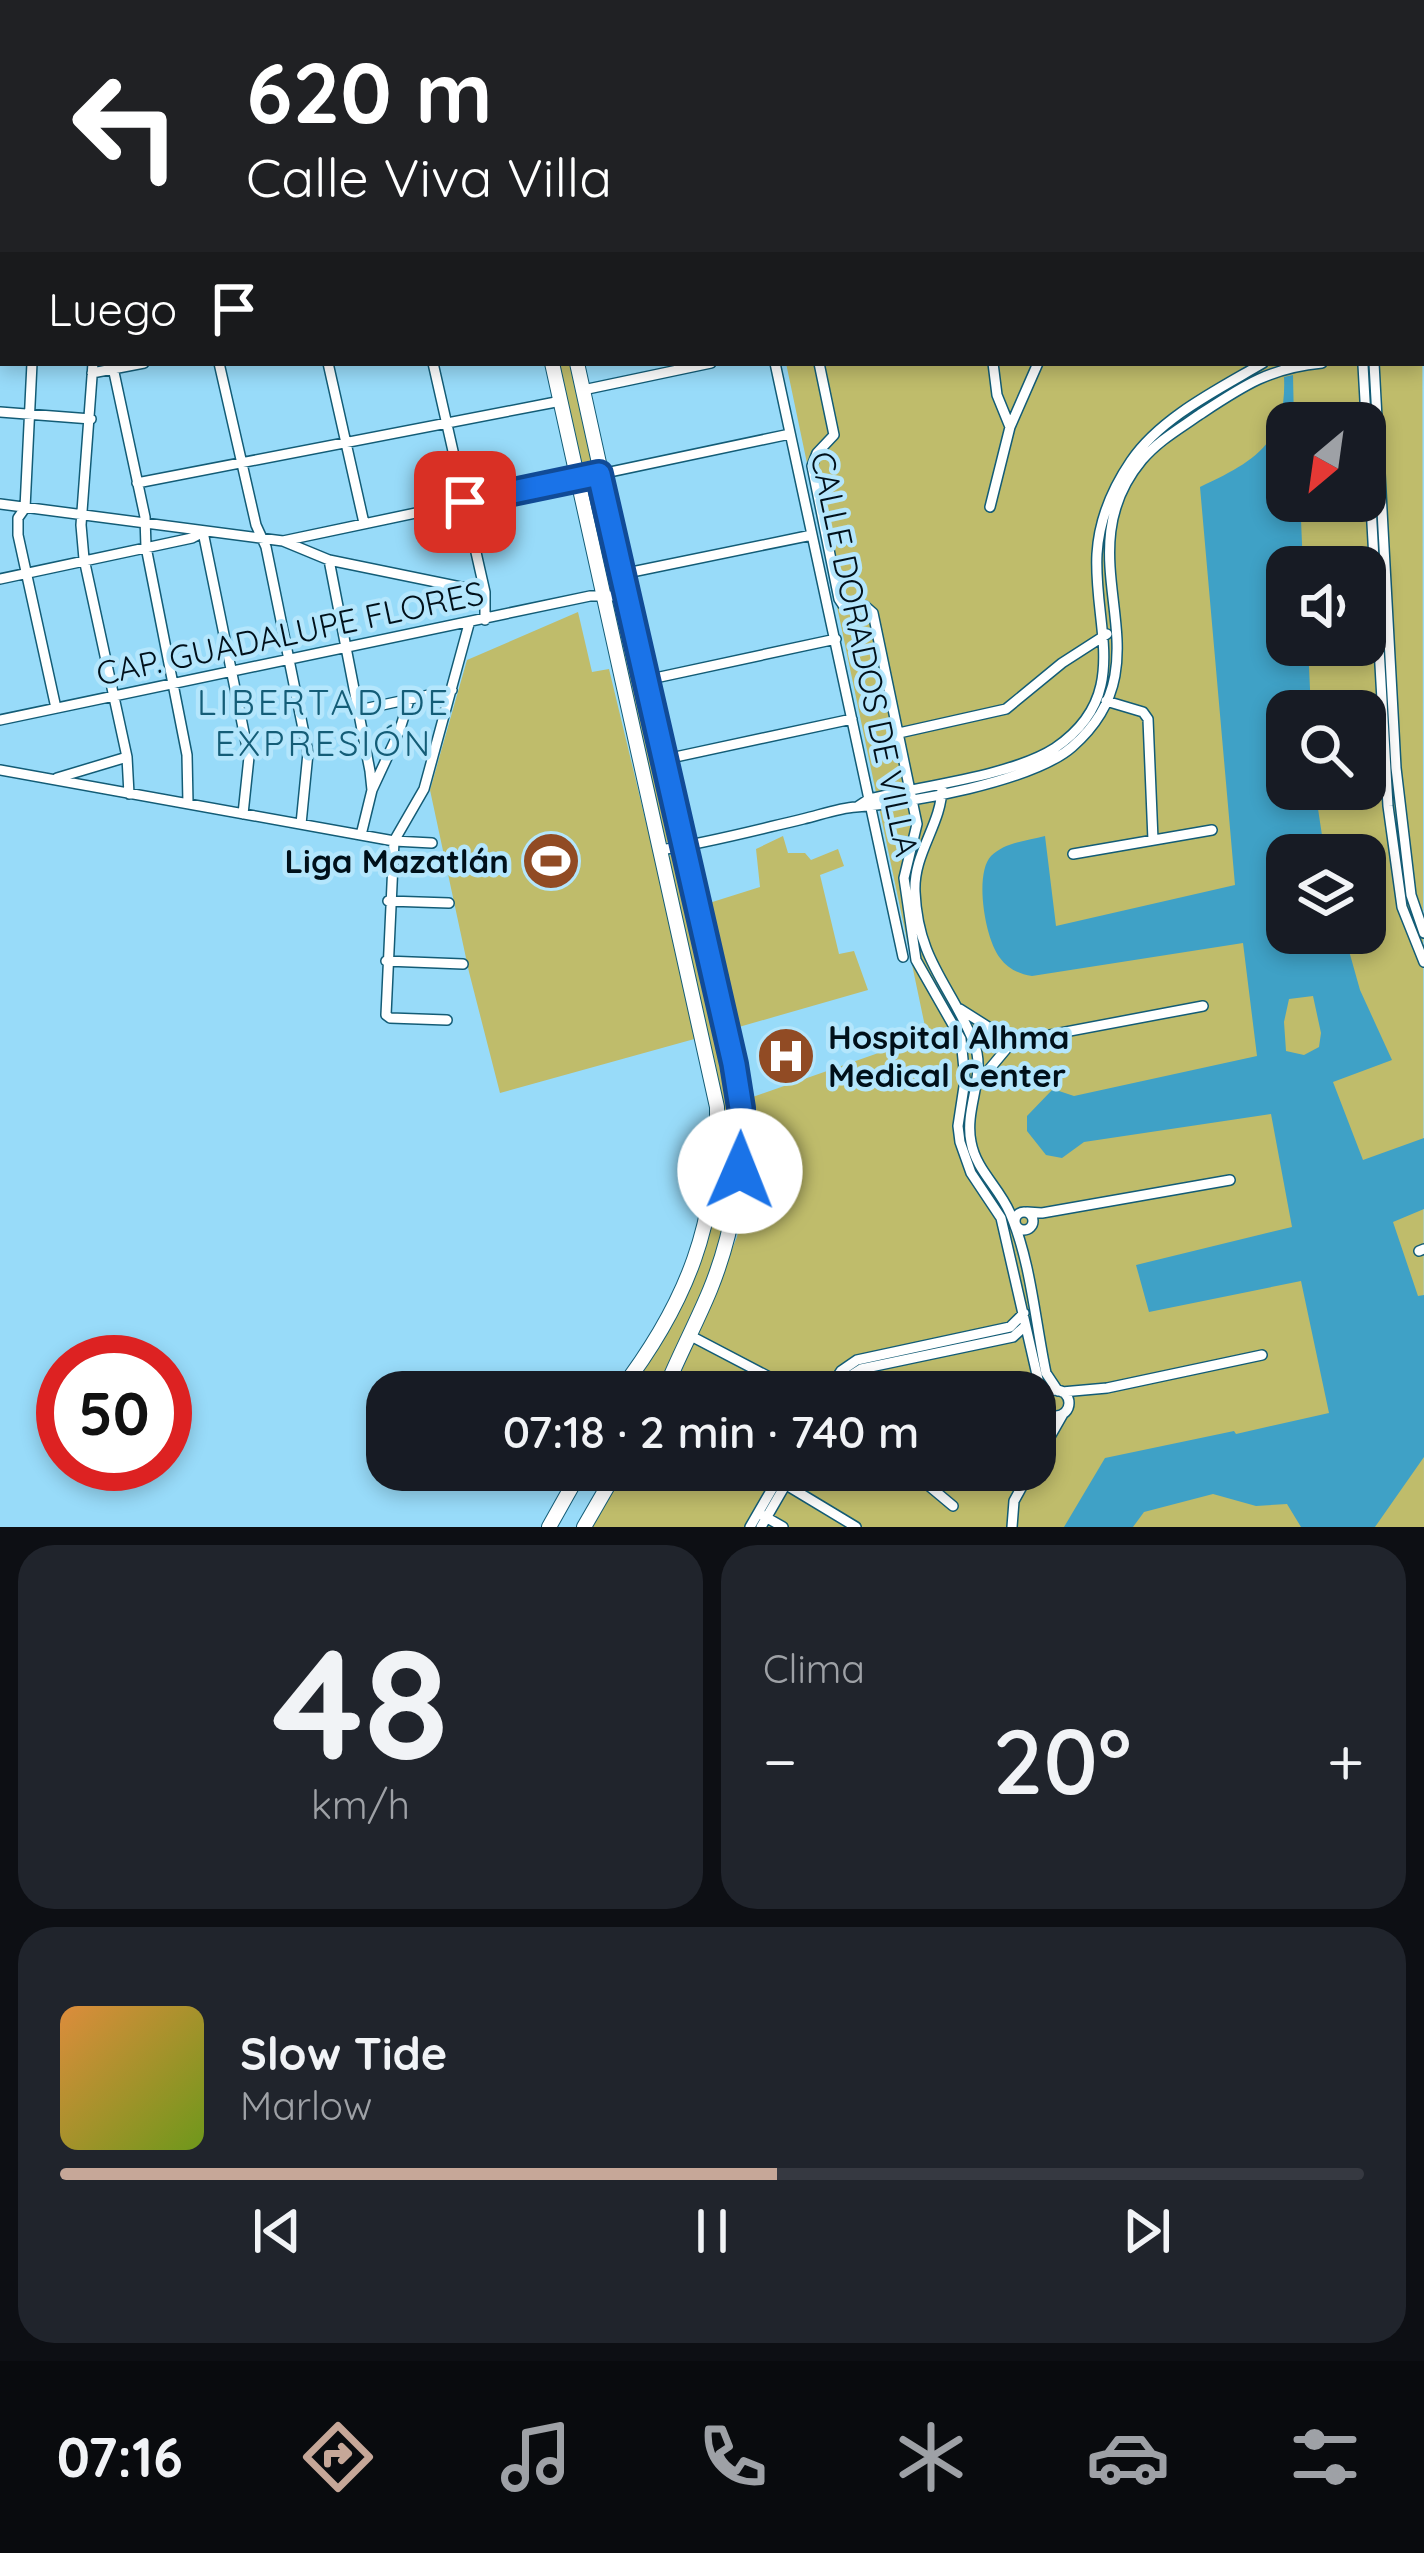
<!DOCTYPE html>
<html lang="es">
<head>
<meta charset="utf-8">
<style>
  :root { --surface:#171b24; --page:#20242c; --text:#f1f3f6; --muted:#9ea1a6; --line:#363941; --accent:#c6a798 }
  body { margin:0; font-family:Quicksand,sans-serif; background:var(--page); color:var(--text); height:100vh; display:flex; flex-direction:column; font-size:45px; white-space:nowrap }
  * { box-sizing:border-box; margin:0 }
  p { font-size:39px; color:var(--muted) }
  .icon { flex:none; width:66px; height:66px; fill:none; stroke:currentColor; stroke-width:2; stroke-linecap:round; stroke-linejoin:round }
  .map { position:relative; height:1527px; overflow:hidden }
  .panel { display:flex; flex-direction:column; gap:18px; padding:18px; background:#0d0f14; flex:1 }
  .panel>* { flex:none }
  .guide { position:absolute; left:0px; top:0px; width:1425px; height:366px; box-shadow:0 6px 18px #0003; background:#202124; color:#fff; overflow:hidden }
  .needle { width:78px; rotate:209deg }
  .fabs { position:absolute; left:1266px; top:402px; display:grid; gap:24px }
  .fabs a { display:grid; place-items:center; width:120px; height:120px; border-radius:24px; background:var(--surface); box-shadow:0 6px 18px #0003; font-size:60px }
  .speed { position:absolute; left:36px; top:1335px; display:flex; gap:24px; font-size:60px; font-weight:700; text-align:center }
  .speed>* { display:grid; place-content:center; width:156px; height:156px; border-radius:50%; background:var(--surface); box-shadow:0 6px 18px #0003; line-height:1 }
  .speed .limit { border:18px solid #d22; background:#fff; color:#111 }
  .pin { position:absolute; display:grid; place-items:center; width:102px; height:102px; color:#fff; margin:-51px; border-radius:24px; box-shadow:0 6px 18px #0006 }
  .me { position:absolute; width:132px; margin:-66px; rotate:1deg; stroke-linejoin:round; filter:drop-shadow(0 0 9px #0008) }
  .turn { display:flex; align-items:center; gap:42px; height:252px; padding:0 48px; font-size:54px }
  .turn .icon { width:156px; height:156px; stroke-width:2.5 }
  .turn b { display:block; font-size:84px; line-height:102px }
  .then { display:flex; align-items:center; height:114px; padding:0 48px; background:#0003; gap:24px; font-size:45px }
  .big { font-size:90px; font-weight:600; line-height:1.1 }
  .panel .widget { flex:1; display:flex; flex-direction:column; justify-content:center; gap:18px; min-width:0; padding:0 42px; border-radius:36px; background:var(--page) }
  .panel .dial { align-items:center; gap:0 }
  .dial b { font-size:156px; line-height:1 }
  .song { display:flex; align-items:center; gap:36px }
  .cover { width:144px; height:144px; border-radius:18px; background:linear-gradient(135deg,hsl(30 70% 55%),hsl(80 70% 35%)) }
  .played { height:12px; border-radius:6px; background:linear-gradient(90deg,var(--accent) 55%,var(--line) 55%) }
  .keys { display:flex; justify-content:space-around; direction:ltr }
  .heat { display:flex; justify-content:space-between; align-items:center; font-size:66px; direction:ltr }
  .panel .tiles { flex:1; display:grid; gap:18px; grid-template-columns:1fr 1fr }
  .widget:last-child { grid-column:span 2 }
  .trip { position:absolute; left:366px; top:1371px; width:690px; height:120px; border-radius:36px; background:var(--surface); box-shadow:0 6px 18px #0003; font-weight:600; line-height:120px; text-align:center }
  .tabs { display:flex; height:192px; justify-content:space-around; align-items:center; background:#090b0e; color:var(--muted) }
  .tabs .icon { width:84px; height:84px }
  .tabs .current { color:var(--accent) }
  .tabs b { font-size:54px; color:var(--text) }
  .map>svg:first-child { display:block }
</style>
</head>
<body>
<div class="map">
<svg width="1424" height="1527" viewBox="0 0 1424 1527">
  <rect width="100%" height="100%" fill="#98dbf9"/>
  <path fill="#bfbc6b" fill-rule="evenodd" d="M711,0H1326L1328,3H711Z
    M1422,92L1424,1527H592L625,1470H1035V1392H673L737,1237L745,1193L747,1099L927,1036L786,363H1422ZM1287,423H1365V501H1287ZM1287,567H1365V645H1287ZM1287,711H1365V789H1287ZM1287,855H1365V933H1287Z
    M554,363H572L593,466L587,473L582,471Z
    M594,496L618,584L602,585L586,497Z
    M605,601L621,602L676,844L664,842Z
    M578,612L592,672L609,669L698,1038L500,1093L469,972L430,790L467,660Z
    M783,836L788,853H805L811,860L838,849L844,866L820,875L839,954L854,951L868,990L732,1029L706,904L760,887L756,849Z
    M680,854C712,983 764,1125 717,1258C701,1303 678,1348 659,1392L635,1382C702,1288 733,1181 716,1066L664,856Z"/>
  <path fill="#3fa1c6" fill-rule="evenodd" d="M1293,375L1294,423H1287V444L1279,461L1287,467V501H1315L1301,520L1303,567H1287V645H1308L1311,711H1287V789H1315L1325,855H1287V933H1344L1360,990L1392,1060L1333,1082L1363,1160L1424,1138V1209L1393,1222L1418,1296L1424,1295V1457L1375,1527H1301L1287,1504L1256,1506L1213,1494L1144,1512L1133,1527H1064L1105,1458L1234,1431L1236,1434L1329,1413L1301,1281L1149,1312L1136,1265L1292,1227L1271,1114L1084,1142L1062,1158L1046,1155L1027,1131V1116L1053,1089L1074,1096L1257,1056L1243,943L1032,976C1019,974 1008,969 1000,958C985,939 974,874 991,856C1005,842 1027,841 1045,836L1056,926L1235,885L1200,487C1254,462 1287,443 1284,377ZM1313,996L1321,1033L1319,1047L1304,1055L1286,1051L1284,1022L1289,999Z"/>
  <g fill="none" stroke-linecap="round" stroke-linejoin="round">
    <path stroke="#3fa1c6" stroke-width="3" d="M469,0L470,3
      M1201,0V3
      M578,3L581,0
      M981,3L987,0"/>
    <g stroke="#135c76" stroke-width="12">
      <path id="street" d="M714,0V3
        M1319,0L1321,3
        M45,3L46,0
        M0,15L3,14
        M0,144H3
        M0,273H3
        M1422,296L1424,294
        M0,340L3,339
        M32,363L25,508L18,518V535L56,708
        M93,363L81,525L84,559L127,757L129,794
        M112,363L145,517L146,547L187,755L188,803
        M219,363L256,525L266,547L308,753L301,824
        M328,363L364,523
        M433,363L485,592V620
        M775,363L903,957
        M819,363L834,435L817,453L812,466L839,599L843,605L865,606L873,613L917,824L904,878L916,960L961,1039L965,1080L958,1126L960,1142L971,1173L1001,1218L1043,1401
        M993,363L997,395L1010,427
        M1374,363L1396,768L1411,895L1424,933
        M1363,365L1388,806L1402,907L1424,962
        M92,373L144,363
        M583,390L711,363
        M0,412L91,419
        M137,483L561,401
        M0,504L283,541L329,560L485,592
        M990,507L1010,427L1038,363
        M203,532L249,757L243,814
        M283,541L790,434
        M329,560L370,771L372,790L361,835
        M622,574L812,535
        M0,579L192,538L203,532
        M646,680L836,639
        M1106,701L1143,712L1148,719L1153,840
        M359,710L452,690
        M0,720L590,596H626
        M899,733L1006,709L1062,663L1107,634
        M666,759L852,719
        M0,770L394,841L432,843
        M57,778L127,757
        M942,787C942,824 913,853 915,892C918,962 951,985 974,1043C987,1075 964,1108 971,1142C976,1170 999,1187 1010,1213C1031,1262 1035,1321 1046,1373L1058,1391
        M372,790L399,732L410,697
        M857,807L869,799C921,786 1012,776 1055,748C1133,695 1093,627 1097,554C1099,520 1112,489 1131,461C1161,417 1219,389 1263,363
        M660,850C708,843 756,830 803,819C820,815 839,808 856,807C908,804 1033,781 1072,747C1174,658 1059,560 1142,460C1158,441 1179,429 1199,415C1243,386 1269,368 1322,363
        M1073,854L1212,830
        M388,901L449,903
        M386,961L463,964
        M960,1009L1012,1042
        M447,1020L390,1018L386,1015L394,841L424,789L469,624
        M1012,1042L1203,1006
        M977,1084L1012,1042
        M1015 1221a9 9 0 1 1 18 0a9 9 0 1 1-18 0Z
        M1027,1212L1042,1213L1230,1180
        M1419,1251L1424,1249
        M689,1335L798,1392
        M759,1376L780,1392
        M1043 1403a13 13 0 1 1 26 0a13 13 0 1 1-26 0Z
        M827,1392L841,1371L857,1360L1010,1327L1024,1313
        M837,1392L847,1378L861,1369L1013,1337L1024,1327
        M997,1392L1036,1380
        M1062,1392L1107,1388L1262,1355
        M1044,1447V1410
        M1035,1463L1063,1414
        M910,1470L953,1506
        M778,1480L856,1527
        M762,1515L783,1527
        M750,1527L783,1470
        M761,1527L794,1470
        M1012,1527L1014,1501L1031,1470"/>
    </g>
    <g stroke="#135c76" stroke-width="16">
      <path id="secondary" d="M454,0L455,3
        M478,0L479,3
        M1365,0L1367,3
        M561,3L563,0
        M593,3L595,0
        M1422,56L1424,57
        M552,363L717,1107C718,1222 688,1302 619,1392
        M577,363L741,1108C743,1171 734,1231 710,1290C696,1324 678,1357 664,1392
        M622,1387H637L649,1392
        M549,1527L581,1470
        M584,1527L617,1470"/>
    </g>
    <use href="#street" stroke="#fff" stroke-width="9"/>
    <use href="#secondary" stroke="#fff" stroke-width="14"/>
  </g>
  <g fill="none" stroke-linecap="round" stroke-linejoin="round">
    <g stroke="#114b97" stroke-width="30">
      <path id="route" d="M465,502L599,474L734,1064L741,1108L740,1171"/>
    </g>
    <use href="#route" stroke="#1a73e8" stroke-width="21"/>
  </g>
  <defs>
    <g id="stadium-disc" transform="scale(3)"><circle r="9.5" fill="#914b24" stroke="#b4e6fc"/><path d="M0-5a6.5 5 0 1 0 0 10a6.5 5 0 1 0 0-10ZM-3.5-1.8h7v3.6h-7Z" fill="#fff"/></g>
    <g id="hospital-disc" transform="scale(3)"><circle r="9.5" fill="#914b24" stroke="#b4e6fc"/><path d="M-5-5h3v3.5h4V-5h3V5h-3V1.5h-4V5h-3Z" fill="#fff"/></g>
  </defs>
  <g fill-rule="evenodd">
    <use href="#stadium-disc" x="551" y="861"/>
    <use href="#hospital-disc" x="786" y="1056"/>
  </g>
  <g text-anchor="middle" stroke-width="9" stroke-linejoin="round" paint-order="stroke">
    <g font-size="33" fill="#00101a" stroke="#b4e6fc">
      <text transform="translate(290 633) rotate(-12)" y="12">CAP. GUADALUPE FLORES</text>
      <text transform="translate(865 654) rotate(78)" y="12">CALLE DORADOS DE VILLA</text>
    </g>
    <g font-size="33" font-weight="bold" fill="#00101a" stroke="#b4e6fc" text-anchor="end">
      <text x="509" y="873">Liga Mazatlán</text>
      <text x="828" y="1049" text-anchor="start">Hospital Alhma<tspan x="828" dy="38">Medical Center</tspan></text>
    </g>
    <g font-size="36" letter-spacing="3" fill="#145d77" stroke="#b4e6fc">
      <text x="324" y="715">LIBERTAD DE<tspan x="324" dy="41">EXPRESIÓN</tspan></text>
    </g>
  </g>
</svg>
<div class="fabs">
<a><svg class="needle" viewBox="-14 -14 28 28"><path d="M0-13l5 13h-10z" fill="#e53935"/><path d="M0 13l5-13h-10z" fill="#9ea1a6"/></svg></a>
<a><svg class="icon" aria-label="sound" viewBox="0 0 24 24"><path d="M4 9h4l5-4v14l-5-4H4zM17 9q2 3 0 6"/></svg></a>
<a><svg class="icon" aria-label="search" viewBox="0 0 24 24"><circle cx="10" cy="10" r="6"/><path d="M15 15l6 6"/></svg></a>
<a><svg class="icon" aria-label="layers" viewBox="0 0 24 24"><path d="M12 4l9 5-9 5-9-5zM3 14l9 5 9-5"/></svg></a>
</div>
<div class="speed"><div class="limit">50</div></div>
<div class="pin" style="left:465px;top:502px;background:#d93025"><svg class="icon" aria-label="arrive" viewBox="0 0 24 24"><path d="M6 21V4h12l-3 4 3 4H6"/></svg></div>
<svg class="me" style="left:740px;top:1171px" viewBox="-20 -20 40 40"><circle r="19" fill="#fff"/><path d="M0-13L10 11 0 6-10 11z" fill="#1a73e8"/></svg>
<div class="trip">07:18 · 2 min · 740 m</div>
<div class="guide">
<div class="turn"><svg class="icon" aria-label="left" viewBox="0 0 24 24"><path d="M17 20v-9H6M10 6l-5 5 5 5"/></svg><div><b>620 m</b>Calle Viva Villa</div></div>
<div class="then">Luego<svg class="icon" aria-label="arrive" viewBox="0 0 24 24"><path d="M6 21V4h12l-3 4 3 4H6"/></svg></div>
</div>
</div>
<section class="panel">
<div class="tiles">
<div class="widget dial"><b>48</b><p>km/h</p></div>
<div class="widget"><p>Clima</p>
<div class="heat"><a>−</a><b class="big">20°</b><a>+</a></div>
</div>
<div class="widget">
<div class="song"><i class="cover"></i><div><b>Slow Tide</b><p>Marlow</p></div></div>
<div class="played"></div>
<div class="keys"><svg class="icon" aria-label="previous" viewBox="0 0 24 24"><path d="M18 5L8 12l10 7zM5 5v14"/></svg><svg class="icon" aria-label="pause" viewBox="0 0 24 24"><path d="M8 5v14M16 5v14"/></svg><svg class="icon" aria-label="next" viewBox="0 0 24 24"><path d="M6 5l10 7-10 7zM19 5v14"/></svg></div>
</div>
</div>
</section>
<nav class="tabs">
<b>07:16</b>
<svg class="icon current" aria-label="directions" viewBox="0 0 24 24"><path d="M12 3l9 9-9 9-9-9zM9 14v-3h6M13 9l2 2-2 2"/></svg>
<svg class="icon" aria-label="music" viewBox="0 0 24 24"><path d="M9 18V5l10-2v13"/><circle cx="6" cy="18" r="3"/><circle cx="16" cy="16" r="3"/></svg>
<svg class="icon" aria-label="phone" viewBox="0 0 24 24"><path d="M5 4h4l2 5-3 2q2 4 5 5l2-3 5 2v4C11 20 4 13 5 4z"/></svg>
<svg class="icon" aria-label="climate" viewBox="0 0 24 24"><path d="M12 3v18M4 7l16 10M4 17L20 7"/></svg>
<svg class="icon" aria-label="car" viewBox="0 0 24 24"><path d="M5 17H2v-5l4-1 3-4h7l3 4 3 1v5h-3M9 17h6M6 11h13"/><circle cx="7" cy="17" r="2"/><circle cx="17" cy="17" r="2"/></svg>
<svg class="icon" aria-label="filters" viewBox="0 0 24 24"><path d="M4 7h16M4 17h16"/><circle cx="9" cy="7" r="2"/><circle cx="15" cy="17" r="2"/></svg>
</nav>
</body>
</html>
